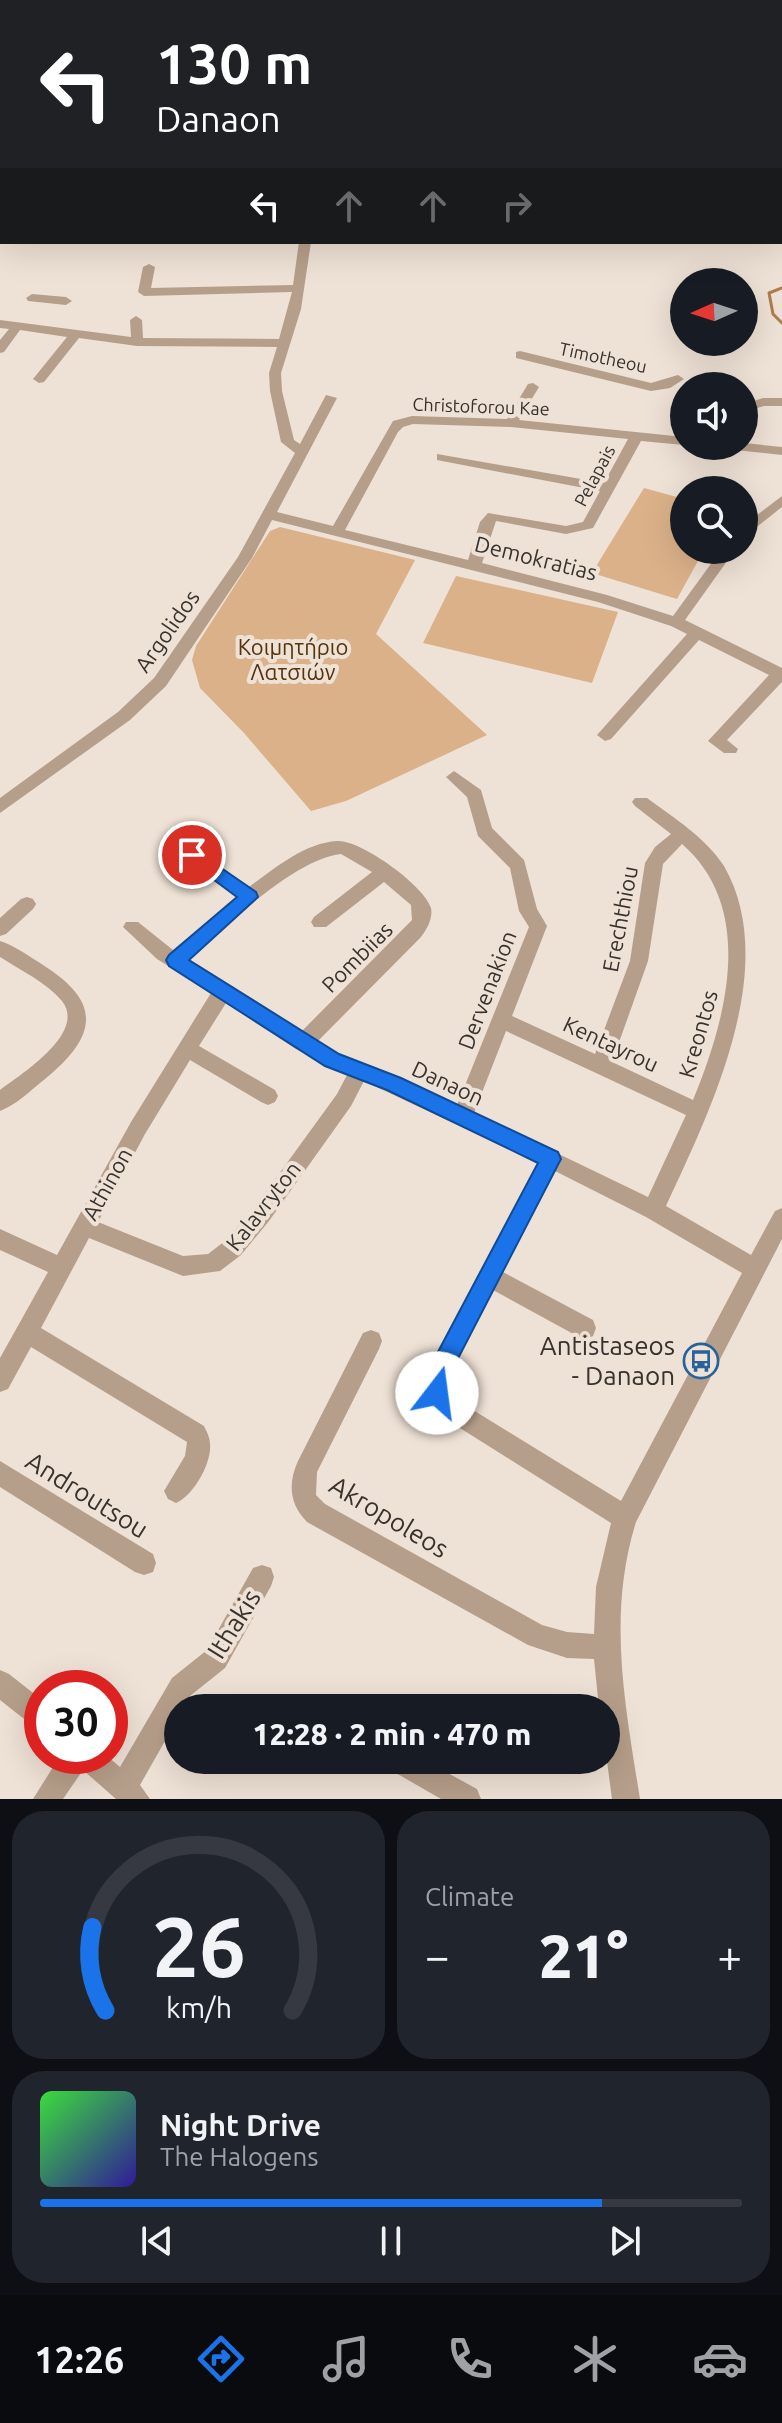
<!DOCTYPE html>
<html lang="en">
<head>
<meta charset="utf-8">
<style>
  :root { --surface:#171b24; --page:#20242c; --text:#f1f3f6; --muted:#9ea1a6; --line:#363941; --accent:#1a73e8 }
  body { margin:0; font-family:Ubuntu,sans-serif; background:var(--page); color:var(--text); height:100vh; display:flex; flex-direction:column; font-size:30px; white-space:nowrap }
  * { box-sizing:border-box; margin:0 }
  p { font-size:26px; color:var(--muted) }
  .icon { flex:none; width:44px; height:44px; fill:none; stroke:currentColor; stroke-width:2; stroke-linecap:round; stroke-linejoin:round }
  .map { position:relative; height:1799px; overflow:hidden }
  .side { display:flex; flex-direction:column; gap:12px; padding:12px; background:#0d0f14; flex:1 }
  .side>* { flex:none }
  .banner { position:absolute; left:0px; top:0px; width:782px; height:244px; box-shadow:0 8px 32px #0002; background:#202124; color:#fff; overflow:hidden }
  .needle { width:52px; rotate:267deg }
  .tools { position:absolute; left:670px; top:268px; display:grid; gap:16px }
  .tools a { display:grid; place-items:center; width:88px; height:88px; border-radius:50%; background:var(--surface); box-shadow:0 8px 32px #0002; font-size:40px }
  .speed { position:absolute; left:24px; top:1670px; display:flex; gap:16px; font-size:40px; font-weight:700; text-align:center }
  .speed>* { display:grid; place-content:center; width:104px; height:104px; border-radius:50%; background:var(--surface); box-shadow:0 8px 32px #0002; line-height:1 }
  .speed .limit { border:12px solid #d22; background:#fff; color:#111 }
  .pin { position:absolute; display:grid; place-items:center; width:68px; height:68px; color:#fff; margin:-34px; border:4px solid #fff; border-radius:50%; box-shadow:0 2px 8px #0007 }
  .me { position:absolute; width:88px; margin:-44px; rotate:15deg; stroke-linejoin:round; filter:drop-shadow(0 0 6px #0008) }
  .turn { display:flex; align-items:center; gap:28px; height:168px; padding:0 24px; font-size:36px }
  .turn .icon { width:104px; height:104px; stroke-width:2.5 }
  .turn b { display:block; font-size:56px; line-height:68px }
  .lanes { display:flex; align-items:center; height:76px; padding:0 24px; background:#0003; justify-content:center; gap:40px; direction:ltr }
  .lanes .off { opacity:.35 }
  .big { font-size:60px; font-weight:800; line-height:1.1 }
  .side .widget { flex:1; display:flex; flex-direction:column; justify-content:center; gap:12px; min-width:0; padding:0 28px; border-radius:32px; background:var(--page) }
  .side .dial { align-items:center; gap:0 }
  .dial svg { height:208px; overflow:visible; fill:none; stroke:var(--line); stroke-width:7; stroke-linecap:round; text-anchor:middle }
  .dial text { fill:var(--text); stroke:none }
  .song { display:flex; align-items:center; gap:24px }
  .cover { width:96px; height:96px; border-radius:12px; background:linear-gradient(135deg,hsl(120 70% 55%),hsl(250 70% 35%)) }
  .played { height:8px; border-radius:4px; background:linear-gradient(90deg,var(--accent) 80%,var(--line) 80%) }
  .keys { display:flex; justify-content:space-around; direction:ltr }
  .heat { display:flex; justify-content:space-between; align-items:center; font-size:44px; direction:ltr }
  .side .tiles { flex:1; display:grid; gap:12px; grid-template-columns:1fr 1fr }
  .widget:last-child { grid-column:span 2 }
  .trip { position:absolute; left:164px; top:1694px; width:456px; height:80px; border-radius:40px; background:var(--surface); box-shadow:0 8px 32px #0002; font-weight:800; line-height:80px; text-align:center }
  .tabs { display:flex; height:128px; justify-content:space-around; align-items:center; background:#090b0e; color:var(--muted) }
  .tabs .icon { width:56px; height:56px }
  .tabs .selected { color:var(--accent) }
  .tabs b { font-size:36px; color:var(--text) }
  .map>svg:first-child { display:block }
</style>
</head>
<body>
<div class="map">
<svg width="782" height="1799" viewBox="0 0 782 1799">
  <rect width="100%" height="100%" fill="#eee1d5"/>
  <path fill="#dbb189" d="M644,488L684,499V550H704L677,599L592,573Z
    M280,527L415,560L376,634L487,735L346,801L311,811L244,733L200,688L192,660L196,646L270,531Z
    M456,576L618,612L592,683L423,643Z"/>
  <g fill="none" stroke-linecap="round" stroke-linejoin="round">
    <path stroke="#ae7d4d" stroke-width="3" d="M782,288L769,293L773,314L782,323"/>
    <path fill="#b69f8a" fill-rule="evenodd" d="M32,0H63L65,2H33Z
      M666,0H676L678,2H667Z
      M717,0H727L729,2H718Z
      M780,13H782V19H780Z
      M0,62H2V68H0Z
      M780,79L782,80V86L780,85Z
      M299,242H311L301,309L281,373L282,391L294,440L300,444L326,395L337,398L277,512L333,526L393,421L412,416L507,419L528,384L533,383L539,387L519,420L684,437V445L641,441L593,528L566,534L496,521L482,563L607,595L673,616L721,550H735L685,620L782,668V682L727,740L738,749L736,753H724L708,741L769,675L699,640L611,739L605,741L597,735L687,634L671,626L598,602L272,520L252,558L166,686L130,720L0,813V798L118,712L154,678L238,557L295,453L281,442L270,391L269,373L277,347L137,346L79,338L44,382L39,383L33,379L67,337L20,330L4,352L0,353V340L9,329L0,328V320L131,337L130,320L136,316L142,320L143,338L279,339L292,292L144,296L138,292L143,267L149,264L155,267L151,288L293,285ZM413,424L511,427L628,439L604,483L437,454V460L442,461L600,491L583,522L566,526L488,513L480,522L468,560L345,530L398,432L403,427Z
      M32,294L66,297L72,301L66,305L28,301L26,298Z
      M520,351L651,383L678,375L684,379L670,388L651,391L516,358V352Z
      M763,398H782V406H764L744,412V404Z
      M744,443L782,447V455L735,450L728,446H744Z
      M782,496V507L744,537V525Z
      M454,771L481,790L492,828L524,860L537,909L547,926L512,1016L595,1054L630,961L645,863L655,847L671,834L635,806L632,802L635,798H647C674,818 705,837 724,866C782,967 709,1113 666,1206L751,1255L775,1211L782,1208V1239L636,1522C607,1615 625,1705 640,1799H612L606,1754V1708H599L594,1659L567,1658L528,1645L307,1522C289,1504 288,1483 298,1461L363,1333L371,1330L379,1333L382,1341L379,1349L317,1472L316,1495L325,1504L542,1625L567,1632L594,1634L596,1587L611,1523L444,1418L426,1393L431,1364L538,1163L364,1081L351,1106L269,1221L241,1255L220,1271L183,1276L89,1238L41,1328L204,1426C207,1432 210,1438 210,1444C212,1463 193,1496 176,1503L168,1499L164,1491L185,1456L187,1442L31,1347L8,1389L0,1392V1358L48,1272L0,1250V1229L57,1255L131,1122L211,993L157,959L123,927L126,922H138L173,950L237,898L186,860L183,855L186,850H198L249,887C274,869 304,843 337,841C360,839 425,886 431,908C433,919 427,929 421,937L318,1041L339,1054L401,1078L457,1105L529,927L519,911L510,868L478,836L467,797L446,777ZM682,844C757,909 726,1020 693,1100L612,1062L648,961L663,864ZM341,854L372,872L314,917L311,922L314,927H326L384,882L411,905L412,920L302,1031L188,960C226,927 292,860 341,854ZM226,1003L296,1049L347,1075L337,1094L255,1207L225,1241L208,1254L183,1256L98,1222L145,1134L190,1060L261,1102L268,1105L275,1102L278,1096L275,1090L199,1046ZM506,1031L686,1115L648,1197L474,1113ZM555,1171L646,1217L742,1273L621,1501L460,1402L449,1389L450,1374L493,1290L577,1336L585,1339L593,1336L596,1328L593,1320L503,1272Z
      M27,897L33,899L36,904L33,909L6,934L0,936V918L21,899Z
      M0,941C15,946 29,956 43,965C103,1003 97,1036 45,1079C31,1090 16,1105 0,1111V1090C21,1074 87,1033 62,1001C46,982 20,970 0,957Z
      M0,1461L153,1554L156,1563L153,1572L144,1575L135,1572L0,1487Z
      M262,1565L271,1568L274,1577L271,1586L225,1668L190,1696L183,1708H178V1718L140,1785L150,1799H116L83,1770L63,1799H33L60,1756H107L120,1767L172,1678L207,1650L253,1568Z
      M0,1670L9,1674L42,1700V1730L33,1726L0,1700Z
      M385,1760H424L477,1789L481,1799H441L389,1769Z"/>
  </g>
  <path fill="#1a73e8" stroke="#114b97" stroke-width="2" d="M192,848L256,892L258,897L189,960L339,1054L401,1078L558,1152L561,1159L451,1372L445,1401L437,1405L429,1401L424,1382L430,1367L538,1163L387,1090L325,1066L169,966L166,960L169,955L237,897L186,859L184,855Z"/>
  <defs>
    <g id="bus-ring" transform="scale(1.8)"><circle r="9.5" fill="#eee1d5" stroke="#29629a" stroke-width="1.5"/><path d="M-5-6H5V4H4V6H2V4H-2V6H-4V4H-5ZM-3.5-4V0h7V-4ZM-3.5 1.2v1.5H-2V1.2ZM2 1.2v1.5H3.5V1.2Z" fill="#29629a"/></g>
  </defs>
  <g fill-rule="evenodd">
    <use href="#bus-ring" x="701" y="1361"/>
  </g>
  <g text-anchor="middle" stroke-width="8" stroke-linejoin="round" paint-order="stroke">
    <g font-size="18" fill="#37322d" stroke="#eee1d5">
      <text transform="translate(603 358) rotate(12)" y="6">Timotheou</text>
      <text transform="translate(481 407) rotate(2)" y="6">Christoforou Kae</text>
      <text transform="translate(595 476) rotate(-62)" y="6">Pelapais</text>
    </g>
    <g font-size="22" fill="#37322d" stroke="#eee1d5">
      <text transform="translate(536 558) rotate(14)" y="8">Demokratias</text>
      <text transform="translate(167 631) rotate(-55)" y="8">Argolidos</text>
      <text transform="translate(620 919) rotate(-79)" y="8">Erechthiou</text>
      <text transform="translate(357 957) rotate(-45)" y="8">Pombiias</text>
      <text transform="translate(487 990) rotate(-69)" y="8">Dervenakion</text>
      <text transform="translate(698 1034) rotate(-74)" y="8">Kreontos</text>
      <text transform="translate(611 1044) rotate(25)" y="8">Kentayrou</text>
      <text transform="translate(448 1083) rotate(25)" y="8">Danaon</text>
      <text transform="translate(107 1184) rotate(-61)" y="8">Athinon</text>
      <text transform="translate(263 1206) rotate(-52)" y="8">Kalavryton</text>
    </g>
    <g font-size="22" fill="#55330c" stroke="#eee1d5">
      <text x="293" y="655">Κοιμητήριο<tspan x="293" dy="25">Λατσιών</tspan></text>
    </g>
    <g font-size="26" fill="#37322d" stroke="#eee1d5" text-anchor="end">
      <text x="675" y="1355">Antistaseos<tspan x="675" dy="30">- Danaon</tspan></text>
    </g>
    <g font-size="26" fill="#37322d" stroke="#eee1d5">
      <text transform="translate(87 1495) rotate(32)" y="9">Androutsou</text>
      <text transform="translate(389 1517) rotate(31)" y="9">Akropoleos</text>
      <text transform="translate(234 1624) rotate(-58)" y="9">Ithakis</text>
    </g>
  </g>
</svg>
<div class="tools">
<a><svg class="needle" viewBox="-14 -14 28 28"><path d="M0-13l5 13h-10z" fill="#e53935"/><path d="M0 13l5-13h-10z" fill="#9ea1a6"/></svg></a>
<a><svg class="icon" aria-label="sound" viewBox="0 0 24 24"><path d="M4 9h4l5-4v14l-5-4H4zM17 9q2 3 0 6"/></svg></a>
<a><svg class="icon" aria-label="search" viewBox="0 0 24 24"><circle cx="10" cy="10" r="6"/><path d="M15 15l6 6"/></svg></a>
</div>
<div class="speed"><div class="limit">30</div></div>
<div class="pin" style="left:192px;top:855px;background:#d93025"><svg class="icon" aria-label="arrive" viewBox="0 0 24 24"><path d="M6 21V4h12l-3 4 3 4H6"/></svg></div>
<svg class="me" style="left:437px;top:1393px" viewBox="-20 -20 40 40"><circle r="19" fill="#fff"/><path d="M0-13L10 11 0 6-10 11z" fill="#1a73e8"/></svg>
<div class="trip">12:28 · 2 min · 470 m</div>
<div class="banner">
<div class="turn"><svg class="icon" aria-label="left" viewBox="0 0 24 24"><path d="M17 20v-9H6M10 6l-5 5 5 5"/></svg><div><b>130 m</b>Danaon</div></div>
<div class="lanes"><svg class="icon" aria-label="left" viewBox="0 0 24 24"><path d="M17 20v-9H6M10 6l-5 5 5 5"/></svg><svg class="icon off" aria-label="ahead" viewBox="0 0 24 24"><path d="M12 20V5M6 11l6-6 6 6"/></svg><svg class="icon off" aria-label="ahead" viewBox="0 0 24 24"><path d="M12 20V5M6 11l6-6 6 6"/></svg><svg class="icon off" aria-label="right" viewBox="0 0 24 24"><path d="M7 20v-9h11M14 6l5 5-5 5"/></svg></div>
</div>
</div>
<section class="side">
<div class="tiles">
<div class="widget dial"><svg viewBox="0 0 100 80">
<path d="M14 69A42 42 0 1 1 86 69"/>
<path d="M14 69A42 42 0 0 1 9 37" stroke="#1a73e8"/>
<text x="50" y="56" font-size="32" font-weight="700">26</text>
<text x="50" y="72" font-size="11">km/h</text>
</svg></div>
<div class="widget"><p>Climate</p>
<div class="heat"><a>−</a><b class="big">21°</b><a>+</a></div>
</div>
<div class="widget">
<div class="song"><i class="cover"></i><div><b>Night Drive</b><p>The Halogens</p></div></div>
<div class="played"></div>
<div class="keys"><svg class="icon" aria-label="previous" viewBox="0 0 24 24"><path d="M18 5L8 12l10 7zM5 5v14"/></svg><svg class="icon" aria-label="pause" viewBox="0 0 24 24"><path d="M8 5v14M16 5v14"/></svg><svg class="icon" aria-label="next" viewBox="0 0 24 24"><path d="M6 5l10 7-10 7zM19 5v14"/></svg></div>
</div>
</div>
</section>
<nav class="tabs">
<b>12:26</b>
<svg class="icon selected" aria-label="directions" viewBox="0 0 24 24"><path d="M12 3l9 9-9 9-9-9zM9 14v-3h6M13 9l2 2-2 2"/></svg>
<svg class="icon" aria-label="music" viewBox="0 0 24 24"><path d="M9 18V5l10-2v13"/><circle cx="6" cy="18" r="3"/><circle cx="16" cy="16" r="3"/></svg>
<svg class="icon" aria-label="phone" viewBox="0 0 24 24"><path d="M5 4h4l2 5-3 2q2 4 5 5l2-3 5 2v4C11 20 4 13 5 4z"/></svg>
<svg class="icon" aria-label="climate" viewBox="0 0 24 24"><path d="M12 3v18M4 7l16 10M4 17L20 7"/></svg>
<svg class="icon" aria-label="car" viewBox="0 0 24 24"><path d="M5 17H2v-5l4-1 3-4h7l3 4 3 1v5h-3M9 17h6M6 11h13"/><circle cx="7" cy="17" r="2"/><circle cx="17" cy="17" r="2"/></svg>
</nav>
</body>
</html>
